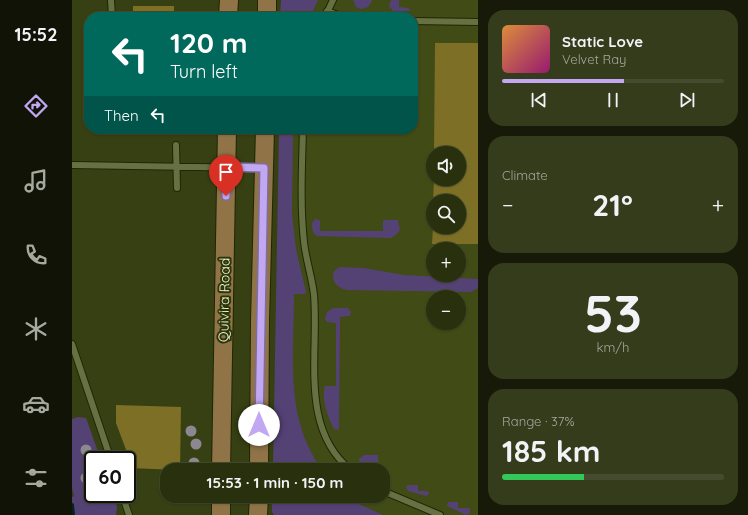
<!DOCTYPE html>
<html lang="en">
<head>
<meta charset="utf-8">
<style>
  :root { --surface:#29300e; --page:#353c1c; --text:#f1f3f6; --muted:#a5a99e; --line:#454b2e; --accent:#c2a8f3 }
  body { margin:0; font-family:Quicksand,sans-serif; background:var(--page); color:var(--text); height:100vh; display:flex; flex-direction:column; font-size:15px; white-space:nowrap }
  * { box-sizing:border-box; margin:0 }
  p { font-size:13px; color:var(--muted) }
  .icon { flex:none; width:22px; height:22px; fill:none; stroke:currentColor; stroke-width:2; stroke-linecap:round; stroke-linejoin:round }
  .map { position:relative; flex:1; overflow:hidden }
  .details { display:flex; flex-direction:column; gap:10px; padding:10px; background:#171a08; width:270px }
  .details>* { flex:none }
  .banner { position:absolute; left:12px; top:12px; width:334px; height:122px; border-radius:16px; box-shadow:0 1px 3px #0004,0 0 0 1px var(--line); background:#00695c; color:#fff; overflow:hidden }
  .fabs { position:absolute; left:354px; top:146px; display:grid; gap:8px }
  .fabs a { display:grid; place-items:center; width:40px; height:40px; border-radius:50%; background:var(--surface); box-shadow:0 1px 3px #0004,0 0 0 1px var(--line); font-size:20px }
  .speed { position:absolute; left:12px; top:451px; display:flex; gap:8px; font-size:20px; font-weight:700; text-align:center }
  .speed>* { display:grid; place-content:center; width:52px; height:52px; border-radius:50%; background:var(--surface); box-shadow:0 1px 3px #0004,0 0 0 1px var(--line); line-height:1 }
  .speed .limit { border:2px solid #111; border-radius:6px; background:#fff; color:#111 }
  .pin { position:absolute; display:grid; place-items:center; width:34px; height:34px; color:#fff; margin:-41px -17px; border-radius:50% 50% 50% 0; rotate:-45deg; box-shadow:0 0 4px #0007 }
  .pin .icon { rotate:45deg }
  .me { position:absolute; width:44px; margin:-22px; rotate:0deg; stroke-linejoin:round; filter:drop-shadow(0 0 3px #0008) }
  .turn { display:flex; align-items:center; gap:14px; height:84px; padding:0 20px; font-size:18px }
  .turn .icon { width:52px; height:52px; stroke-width:2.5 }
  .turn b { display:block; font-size:28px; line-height:34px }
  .then { display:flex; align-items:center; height:38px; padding:0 20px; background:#0003; gap:8px; font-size:15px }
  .big { font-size:30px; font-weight:800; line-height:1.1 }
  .details .card { flex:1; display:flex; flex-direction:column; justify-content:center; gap:6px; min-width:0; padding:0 14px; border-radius:16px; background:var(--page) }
  .details .dial { align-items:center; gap:0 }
  .dial b { font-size:52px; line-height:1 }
  .song { display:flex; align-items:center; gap:12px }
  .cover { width:48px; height:48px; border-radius:6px; background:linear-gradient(135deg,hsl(30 70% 55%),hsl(320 70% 35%)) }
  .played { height:4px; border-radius:2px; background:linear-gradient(90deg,var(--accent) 55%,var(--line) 55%) }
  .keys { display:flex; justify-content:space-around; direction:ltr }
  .heat { display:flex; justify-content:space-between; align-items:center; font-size:22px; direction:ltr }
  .charge { height:6px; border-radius:3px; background:linear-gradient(90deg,#34c759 37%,var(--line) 0) }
  .trip { position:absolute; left:88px; top:463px; width:230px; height:40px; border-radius:16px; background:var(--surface); box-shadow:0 1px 3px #0004,0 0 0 1px var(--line); font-weight:800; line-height:40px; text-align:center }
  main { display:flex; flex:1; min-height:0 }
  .tabs { display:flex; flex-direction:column; width:72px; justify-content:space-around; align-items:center; background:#101306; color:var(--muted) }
  .tabs .icon { width:28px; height:28px }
  .tabs .current { color:var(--accent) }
  .tabs b { font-size:18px; color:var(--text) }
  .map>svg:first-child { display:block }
</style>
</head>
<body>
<main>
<nav class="tabs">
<b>15:52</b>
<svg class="icon current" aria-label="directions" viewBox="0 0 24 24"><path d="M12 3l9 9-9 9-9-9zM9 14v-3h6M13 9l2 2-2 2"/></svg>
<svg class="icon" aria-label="music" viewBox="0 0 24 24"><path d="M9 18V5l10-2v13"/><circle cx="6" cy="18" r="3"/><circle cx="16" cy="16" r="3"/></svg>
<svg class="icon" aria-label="phone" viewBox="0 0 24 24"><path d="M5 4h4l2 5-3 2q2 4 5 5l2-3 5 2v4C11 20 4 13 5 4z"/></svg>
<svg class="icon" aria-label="climate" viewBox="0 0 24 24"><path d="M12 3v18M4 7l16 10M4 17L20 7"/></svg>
<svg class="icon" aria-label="car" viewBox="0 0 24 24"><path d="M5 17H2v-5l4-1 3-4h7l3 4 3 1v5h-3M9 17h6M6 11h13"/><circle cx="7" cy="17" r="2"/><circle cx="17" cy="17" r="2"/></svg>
<svg class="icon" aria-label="filters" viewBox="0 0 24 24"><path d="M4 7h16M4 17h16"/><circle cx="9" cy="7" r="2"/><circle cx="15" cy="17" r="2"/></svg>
</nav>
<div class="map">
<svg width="406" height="515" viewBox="0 0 406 515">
  <rect width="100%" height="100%" fill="#374013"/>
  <path fill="#404b15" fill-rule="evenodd" d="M215,0H406V515H208V496H311V470H209L213,129H341V17H215ZM361,153H387V179H361ZM361,201H387V227H361ZM361,249H387V275H361ZM361,297H387V323H361Z"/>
  <path fill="#554275" d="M209,0H246L238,17H208Z
    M281,0H299L300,1L296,7L289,9L284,7Z
    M319,0H327V7L336,8L338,10L337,11H321L317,6Z
    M207,129H221L220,214L224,249L234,292L233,294H222C222,356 212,417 250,470H201Z
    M243,219L248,220V231H311V221L313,220H326L328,230L325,234L319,238L245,236C240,233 240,228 240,223Z
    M268,267L292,268L332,275L406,279V288L399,292L275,290C266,288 258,281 262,271Z
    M261,308H276L279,312L278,316L268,317L267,430L262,429C256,418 249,399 253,386H264V323L255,322L253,319L255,312Z
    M6,417L14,418L29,460H21V494H41L45,507L44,515H0V497L2,496L0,488V419Z
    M292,455H306V470H294L288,466L287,459Z
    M336,485H346V491H356L357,494L354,496L336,491L334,487Z
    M200,496H277L289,505L311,515H202L200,512Z
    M376,502H386V508H398V513L394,515L375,506Z"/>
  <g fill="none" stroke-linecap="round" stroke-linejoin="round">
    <path stroke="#04231e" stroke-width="4" d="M0,505L1,515"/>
  </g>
  <path fill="#7d7026" d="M61,6H102V17H61Z
    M363,43H406V244H360L361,227H387V201H361L362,179H387V153H362Z
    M44,405L109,407L108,470L56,468L52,456L56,455L44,423Z"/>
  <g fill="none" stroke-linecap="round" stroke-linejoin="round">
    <g stroke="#1f2604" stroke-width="8">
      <path id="service" d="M39,0L40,17
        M255,11L272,17
        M253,17L261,0
        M341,21L406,22
        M231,129C230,166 228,205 232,242C234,260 240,277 242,295C247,353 227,429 279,470
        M104,145L105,188
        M0,165L190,168
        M0,344L39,460
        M311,491L368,515
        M50,494L57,515"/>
    </g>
    <g stroke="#1f2604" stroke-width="20">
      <path id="primary" d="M156,17L157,0
        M195,17V0
        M149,470L155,129
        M187,470L188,321L193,129
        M149,515V496
        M186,515L187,496"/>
    </g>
    <use href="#service" stroke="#667143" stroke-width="6"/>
    <use href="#primary" stroke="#907447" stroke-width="18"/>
  </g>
  <g fill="#8d8890">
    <circle cx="119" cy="431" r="5.5"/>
    <circle cx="124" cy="444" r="5.5"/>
    <circle cx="14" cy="450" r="5.5"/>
    <circle cx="122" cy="463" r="5.5"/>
    <circle cx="14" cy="478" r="5.5"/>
  </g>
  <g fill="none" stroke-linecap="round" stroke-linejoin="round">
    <g stroke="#7e6d9e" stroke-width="10">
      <path id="route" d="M154,196V167L192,168L187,425"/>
    </g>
    <use href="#route" stroke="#c2a8f3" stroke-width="7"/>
  </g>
  <g text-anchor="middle" stroke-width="4" stroke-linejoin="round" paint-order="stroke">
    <g font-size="14" fill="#f0f7de" stroke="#2d3607">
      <text transform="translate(152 300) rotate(-89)" y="5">Quivira Road</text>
    </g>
  </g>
</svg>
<div class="fabs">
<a><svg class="icon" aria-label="sound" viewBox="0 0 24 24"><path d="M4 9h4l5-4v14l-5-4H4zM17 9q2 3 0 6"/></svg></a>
<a><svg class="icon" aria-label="search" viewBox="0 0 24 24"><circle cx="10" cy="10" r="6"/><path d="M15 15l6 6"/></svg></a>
<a>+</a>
<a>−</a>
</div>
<div class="speed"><div class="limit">60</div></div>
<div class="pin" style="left:154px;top:196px;background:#d93025"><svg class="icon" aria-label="arrive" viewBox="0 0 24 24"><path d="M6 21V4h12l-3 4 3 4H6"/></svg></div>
<svg class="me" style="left:187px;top:425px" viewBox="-20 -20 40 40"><circle r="19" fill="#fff"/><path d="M0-13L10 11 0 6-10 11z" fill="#c2a8f3"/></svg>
<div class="trip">15:53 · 1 min · 150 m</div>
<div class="banner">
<div class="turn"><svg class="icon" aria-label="left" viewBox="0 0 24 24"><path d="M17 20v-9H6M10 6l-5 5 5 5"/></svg><div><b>120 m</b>Turn left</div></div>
<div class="then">Then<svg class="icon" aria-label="left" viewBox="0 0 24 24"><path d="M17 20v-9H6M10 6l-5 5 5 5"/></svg></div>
</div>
</div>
<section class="details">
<div class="card">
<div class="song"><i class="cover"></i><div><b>Static Love</b><p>Velvet Ray</p></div></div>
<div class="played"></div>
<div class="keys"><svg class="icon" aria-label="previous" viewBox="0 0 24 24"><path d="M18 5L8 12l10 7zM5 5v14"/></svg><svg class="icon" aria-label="pause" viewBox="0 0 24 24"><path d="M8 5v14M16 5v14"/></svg><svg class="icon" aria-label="next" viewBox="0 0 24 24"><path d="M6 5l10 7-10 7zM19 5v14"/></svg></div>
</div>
<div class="card"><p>Climate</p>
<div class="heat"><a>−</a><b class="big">21°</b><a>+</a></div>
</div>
<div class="card dial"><b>53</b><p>km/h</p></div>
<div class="card"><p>Range · 37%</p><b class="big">185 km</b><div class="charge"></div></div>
</section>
</main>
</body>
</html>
